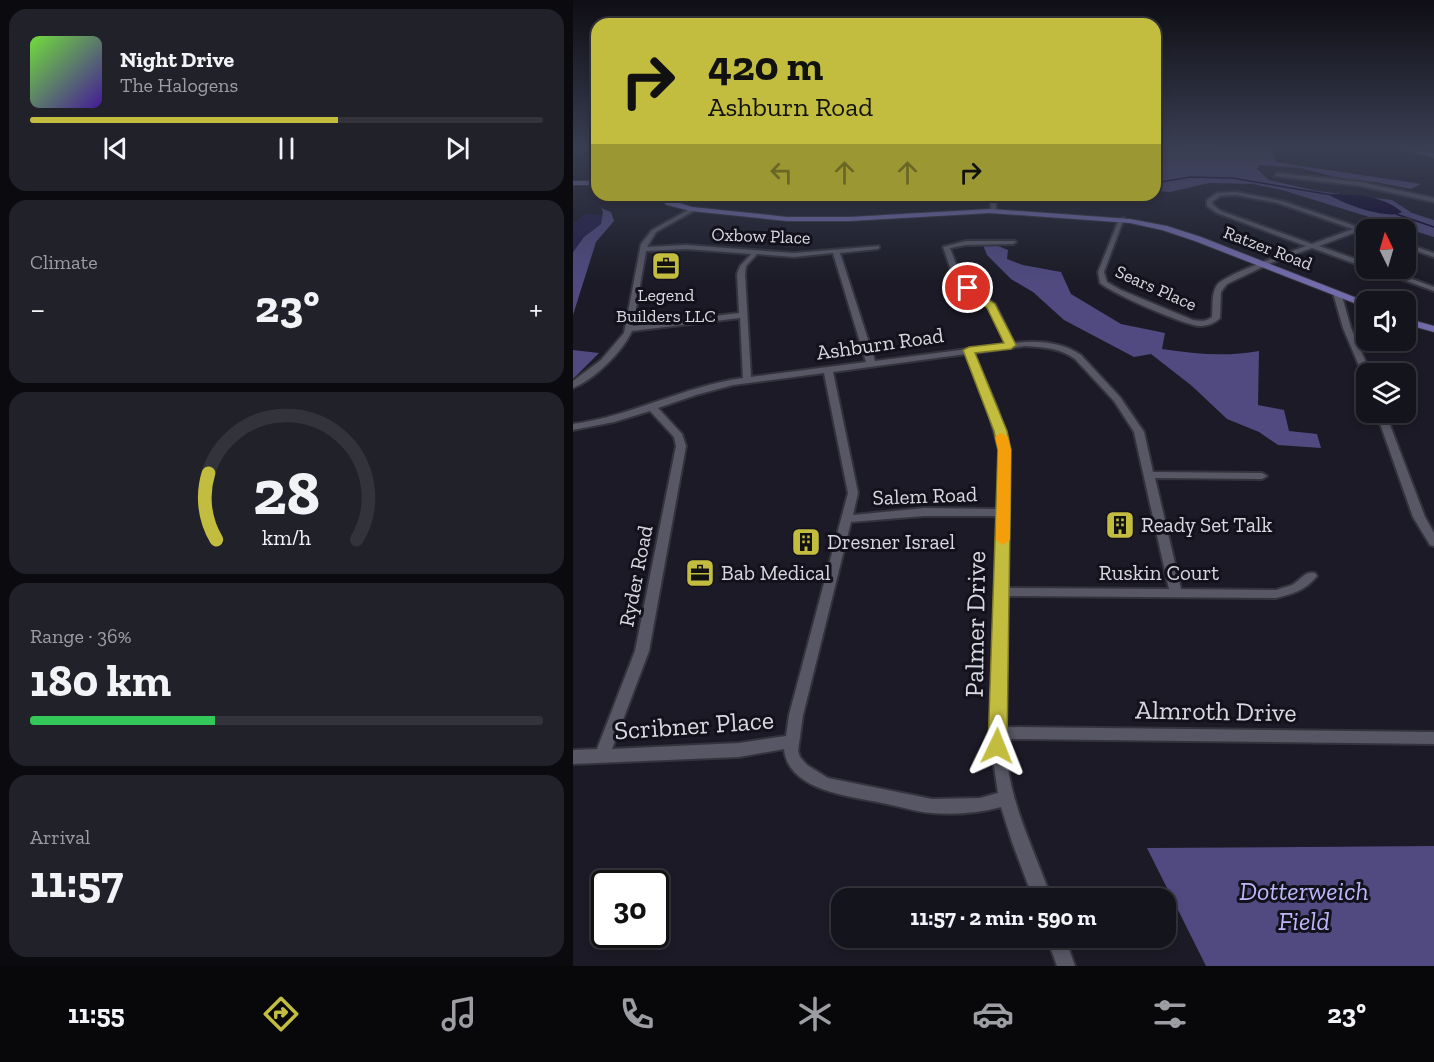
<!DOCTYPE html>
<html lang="en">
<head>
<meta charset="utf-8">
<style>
  :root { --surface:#14141c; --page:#212129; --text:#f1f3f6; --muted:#9d9ea3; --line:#33333b; --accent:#c2bd3f }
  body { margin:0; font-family:"Zilla Slab",serif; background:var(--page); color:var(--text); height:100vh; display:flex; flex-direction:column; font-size:22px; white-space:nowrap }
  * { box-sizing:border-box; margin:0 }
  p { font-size:20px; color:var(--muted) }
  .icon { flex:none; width:33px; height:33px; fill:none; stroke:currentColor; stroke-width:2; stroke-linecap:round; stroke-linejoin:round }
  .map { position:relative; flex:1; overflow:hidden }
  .panel { display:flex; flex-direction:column; gap:9px; padding:9px; background:#0b0b0f; width:573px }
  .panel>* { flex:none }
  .banner { position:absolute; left:18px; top:18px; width:570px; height:183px; border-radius:18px; box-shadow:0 3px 9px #0003,0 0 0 2px var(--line); background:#c2bd3f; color:#111; overflow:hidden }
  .needle { width:39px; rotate:355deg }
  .buttons { position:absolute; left:783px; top:219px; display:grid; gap:12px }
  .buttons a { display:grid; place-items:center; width:60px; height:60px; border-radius:12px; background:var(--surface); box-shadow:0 3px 9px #0003,0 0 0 2px var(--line); font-size:30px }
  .speed { position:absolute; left:18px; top:870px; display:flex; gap:12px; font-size:30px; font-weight:700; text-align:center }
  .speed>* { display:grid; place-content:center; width:78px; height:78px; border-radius:50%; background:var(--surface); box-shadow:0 3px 9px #0003,0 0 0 2px var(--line); line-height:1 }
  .speed .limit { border:3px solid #111; border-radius:9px; background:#fff; color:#111 }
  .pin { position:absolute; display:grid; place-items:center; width:51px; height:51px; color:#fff; margin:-26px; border:3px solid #fff; border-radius:50%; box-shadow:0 2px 6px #0007 }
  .me { position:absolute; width:66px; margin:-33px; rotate:2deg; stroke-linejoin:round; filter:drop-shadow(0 0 4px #0008) }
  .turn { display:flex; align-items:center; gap:21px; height:126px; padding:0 18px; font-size:27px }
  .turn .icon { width:78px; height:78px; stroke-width:2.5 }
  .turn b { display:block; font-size:42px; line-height:51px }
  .lanes { display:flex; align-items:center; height:57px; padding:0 18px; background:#0003; justify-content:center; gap:30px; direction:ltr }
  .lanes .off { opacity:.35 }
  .big { font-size:45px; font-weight:700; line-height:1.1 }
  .panel .tile { flex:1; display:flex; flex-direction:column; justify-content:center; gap:9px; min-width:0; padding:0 21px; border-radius:18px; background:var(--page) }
  .panel .dial { align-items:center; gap:0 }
  .dial svg { height:156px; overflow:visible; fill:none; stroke:var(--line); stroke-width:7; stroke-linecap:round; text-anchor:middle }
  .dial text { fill:var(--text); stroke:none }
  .song { display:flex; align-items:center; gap:18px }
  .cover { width:72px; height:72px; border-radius:9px; background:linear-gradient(135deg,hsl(100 70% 55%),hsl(260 70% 35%)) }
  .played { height:6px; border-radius:3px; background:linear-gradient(90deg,var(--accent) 60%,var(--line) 60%) }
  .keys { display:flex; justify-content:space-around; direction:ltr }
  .heat { display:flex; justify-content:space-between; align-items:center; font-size:33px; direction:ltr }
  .charge { height:9px; border-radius:4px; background:linear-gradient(90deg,#34c759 36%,var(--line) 0) }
  .trip { position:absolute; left:258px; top:888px; width:345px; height:60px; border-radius:18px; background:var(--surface); box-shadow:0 3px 9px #0003,0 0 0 2px var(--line); font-weight:700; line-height:60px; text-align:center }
  .tabs { display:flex; height:96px; justify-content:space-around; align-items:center; background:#08080b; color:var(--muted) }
  .tabs .icon { width:42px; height:42px }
  .tabs .current { color:var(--accent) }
  .tabs b { font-size:27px; color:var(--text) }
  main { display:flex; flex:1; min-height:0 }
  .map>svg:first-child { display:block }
</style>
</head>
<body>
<main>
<section class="panel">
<div class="tile">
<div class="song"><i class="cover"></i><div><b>Night Drive</b><p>The Halogens</p></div></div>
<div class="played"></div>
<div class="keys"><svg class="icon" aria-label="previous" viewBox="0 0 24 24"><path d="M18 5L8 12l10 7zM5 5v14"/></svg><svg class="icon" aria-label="pause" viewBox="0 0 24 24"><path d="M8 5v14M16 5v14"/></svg><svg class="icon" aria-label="next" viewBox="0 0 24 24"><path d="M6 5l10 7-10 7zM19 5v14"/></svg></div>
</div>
<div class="tile"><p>Climate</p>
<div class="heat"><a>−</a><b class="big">23°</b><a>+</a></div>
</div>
<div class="tile dial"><svg viewBox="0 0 100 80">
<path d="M14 69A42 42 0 1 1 86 69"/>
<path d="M14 69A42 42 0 0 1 10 35" stroke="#c2bd3f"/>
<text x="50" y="56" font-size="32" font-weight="700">28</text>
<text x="50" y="72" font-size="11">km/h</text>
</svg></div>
<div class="tile"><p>Range · 36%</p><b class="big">180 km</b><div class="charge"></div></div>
<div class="tile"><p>Arrival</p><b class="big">11:57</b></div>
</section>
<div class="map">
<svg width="861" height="966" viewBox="0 0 861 966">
  <rect width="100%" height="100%" fill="#1b1a26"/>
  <path fill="#241d4a" d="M12,214L29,215L28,224L11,237L0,252V223Z"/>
  <path fill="#504a80" d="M582,149H610L614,152L664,149L698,150L703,162L848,184L838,189L802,182L774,180L727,168L686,165L684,169L696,180L744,191L819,200L839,213L861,220V237L709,190L680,184L636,183L597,192L582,191Z
    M28,208L38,212L41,221L23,242L0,315V252L11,237L28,224L30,212Z
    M410,245L425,246L435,250L434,259L450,265L488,272L498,294L548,324L592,333L589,349C622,354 653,357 686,351L685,405L711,410L716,431L744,434L748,448L705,445L686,432L654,419L619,386L578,354L561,357L491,320L460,292L438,279L414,255Z
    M0,350L26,353L0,379Z
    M861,846V966H633L574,848Z"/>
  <path fill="#0b002b" d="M755,194C780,194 809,195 829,212C817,221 767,203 755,194Z"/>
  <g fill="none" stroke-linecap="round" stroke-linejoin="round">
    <path stroke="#0b002b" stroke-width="1.5" d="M0,161L24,151
      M582,183L617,177L659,178L759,195
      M823,214L861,227"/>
    <g stroke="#34333d" stroke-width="4">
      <path id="minor" d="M704,173L788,182L861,198V202L788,186L702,176Z
        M663,192L709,201L785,227L807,221V223L746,246L794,263V268L739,248L698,263L654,284L648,292L647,318C641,324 634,326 626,326C609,324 540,294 527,283L525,272L546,219L551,218L531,272L534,282L548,290L620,320C627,321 633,322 639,317C640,307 638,294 644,285C652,274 717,252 733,246L644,213L634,206V200L644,193ZM663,195L705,203L780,229L739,244L648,211L640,205L639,202L647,196Z
        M417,195H423V212L418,211Z
        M119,208L124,209L83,232L74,247L113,245L221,253L306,246V248L304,249L267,253L302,361L433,344L416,307L382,281L370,247L393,241H442L443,242L440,244L393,245L377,248L389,280L422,304L441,343C464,340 489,342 508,355L547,397L571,432L580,472L689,473L694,476L689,479L582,478L608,589L703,590C708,588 714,587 719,585C728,580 731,571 742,573L744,576C733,590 720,594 703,598L434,596L433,727L861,732V744L433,739C432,796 461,847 478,898H460L439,842L428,807C406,813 382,815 359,813C343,812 326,806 309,803C277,796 215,791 211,749L166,757L0,764V750L24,749L62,651L103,446L101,437L77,411L41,422L0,430V424C59,416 111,386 170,378L167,318L59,331C50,351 21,380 0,388V381L28,360L51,333L68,244L79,230ZM113,249L178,254L167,266L164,274L166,313L60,326L73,251ZM260,253L293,362L178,377L172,274L173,266L184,254L221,257ZM452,346C470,347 487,348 502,359L541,401L561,432L596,589L434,588L436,450L425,410L401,353ZM393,354L415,410L426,450L424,509L351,508L280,515L285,493L260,372ZM251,373L275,493L216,715L213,736L166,743L39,749L76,651L113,446L109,434L85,408L123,395L160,385ZM351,516H424L418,746L425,793L407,798L359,799L255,778L234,765L227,757L225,751L230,715L278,522Z
        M832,243L861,253V257L832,247Z
        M798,268H809L861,287V291Z
        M761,291L768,293L778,328L798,374H794V377L790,375L770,328L760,293Z
        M803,412H812L852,517L861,533V546L857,545L840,517Z
        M474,938H492L502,966H484Z"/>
    </g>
    <g stroke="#34333d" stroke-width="2">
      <path id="major" d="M830,149H840L861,154V158Z
        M0,181H24V185H0Z
        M80,195H89L100,201L119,207L214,217H277L417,209L557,219L594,226L628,237L794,302V308L622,241L589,230L557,223L417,213L277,221H214L118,211L94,205Z
        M832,318L861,326V332L832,324Z"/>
    </g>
    <use href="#minor" fill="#575765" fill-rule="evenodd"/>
    <use href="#major" fill="#736cac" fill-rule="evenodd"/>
  </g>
  <linearGradient id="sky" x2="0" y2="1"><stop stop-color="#0f0e15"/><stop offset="0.52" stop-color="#393e52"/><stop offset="1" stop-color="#393e52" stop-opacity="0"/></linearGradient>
  <rect width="861" height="284" fill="url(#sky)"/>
  <path fill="#c2bd3f" stroke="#7e7b29" stroke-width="1.5" d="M395,285L422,304L443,345L438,349L402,353L434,431L438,450L434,746L431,752L424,754L418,752L415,746L425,450L421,431L390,350L396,347L431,343L414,308L391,288Z"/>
  <path fill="#f59e0b" d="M428,433L435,437L438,450L437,540L430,545L423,540L425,450L422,437Z"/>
  <defs>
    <g id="office-square" transform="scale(1.5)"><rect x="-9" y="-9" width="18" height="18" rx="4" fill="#c2bd3f" stroke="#12111c"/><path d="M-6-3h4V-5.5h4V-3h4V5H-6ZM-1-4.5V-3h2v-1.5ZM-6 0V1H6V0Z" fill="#111"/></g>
    <g id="building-square" transform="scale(1.5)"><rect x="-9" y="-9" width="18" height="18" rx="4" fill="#c2bd3f" stroke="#12111c"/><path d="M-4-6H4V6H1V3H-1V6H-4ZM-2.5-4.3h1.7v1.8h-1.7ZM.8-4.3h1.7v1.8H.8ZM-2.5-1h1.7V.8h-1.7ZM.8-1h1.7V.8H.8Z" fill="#111"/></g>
  </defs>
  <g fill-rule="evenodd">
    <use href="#office-square" x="93" y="266"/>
    <use href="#building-square" x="547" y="525"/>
    <use href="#building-square" x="233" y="542"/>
    <use href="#office-square" x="127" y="573"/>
  </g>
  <g text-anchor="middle" stroke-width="6" stroke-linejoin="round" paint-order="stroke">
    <g font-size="18" fill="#d8d8e1" stroke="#12111c">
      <text transform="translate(188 236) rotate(2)" y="6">Oxbow Place</text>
      <text transform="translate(695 248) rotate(21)" y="6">Ratzer Road</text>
      <text transform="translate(583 288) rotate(24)" y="6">Sears Place</text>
    </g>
    <g font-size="18" fill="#d8d8e1" stroke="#12111c">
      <text x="93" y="301">Legend<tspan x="93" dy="21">Builders LLC</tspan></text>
    </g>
    <g font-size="21" fill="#d8d8e1" stroke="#12111c">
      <text transform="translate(307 344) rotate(-8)" y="7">Ashburn Road</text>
      <text transform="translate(352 496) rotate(-2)" y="7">Salem Road</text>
      <text x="586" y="580">Ruskin Court</text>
      <text transform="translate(63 576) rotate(-79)" y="7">Ryder Road</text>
    </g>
    <g font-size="21" fill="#d8d8e1" stroke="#12111c" text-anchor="start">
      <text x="568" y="532">Ready Set Talk</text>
      <text x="254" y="549">Dresner Israel</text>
      <text x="148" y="580">Bab Medical</text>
    </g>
    <g font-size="26" fill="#d8d8e1" stroke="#12111c">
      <text transform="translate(402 624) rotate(-89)" y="9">Palmer Drive</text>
      <text transform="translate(643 711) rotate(1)" y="9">Almroth Drive</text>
      <text transform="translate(121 725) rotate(-4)" y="9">Scribner Place</text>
    </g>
    <g font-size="26" font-style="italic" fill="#bbb7f9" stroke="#12111c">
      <text x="731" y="900">Dotterweich<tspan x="731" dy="30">Field</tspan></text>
    </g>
  </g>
</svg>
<div class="buttons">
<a><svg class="needle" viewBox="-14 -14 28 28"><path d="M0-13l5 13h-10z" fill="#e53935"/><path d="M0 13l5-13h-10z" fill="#9d9ea3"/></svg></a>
<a><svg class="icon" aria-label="sound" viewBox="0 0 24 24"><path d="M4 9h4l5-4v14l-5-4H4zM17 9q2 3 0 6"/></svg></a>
<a><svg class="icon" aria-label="layers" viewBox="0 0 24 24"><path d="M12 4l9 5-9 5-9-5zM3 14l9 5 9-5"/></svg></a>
</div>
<div class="speed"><div class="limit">30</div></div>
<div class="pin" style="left:395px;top:288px;background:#d93025"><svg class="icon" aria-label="arrive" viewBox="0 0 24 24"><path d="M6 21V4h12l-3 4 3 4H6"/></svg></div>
<svg class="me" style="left:424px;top:746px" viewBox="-20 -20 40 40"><path d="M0-17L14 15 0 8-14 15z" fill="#c2bd3f" stroke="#fff" stroke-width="4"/></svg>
<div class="trip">11:57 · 2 min · 590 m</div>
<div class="banner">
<div class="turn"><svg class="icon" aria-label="right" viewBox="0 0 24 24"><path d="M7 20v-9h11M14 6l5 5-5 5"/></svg><div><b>420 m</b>Ashburn Road</div></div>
<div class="lanes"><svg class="icon off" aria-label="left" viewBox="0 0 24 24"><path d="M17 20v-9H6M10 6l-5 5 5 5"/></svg><svg class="icon off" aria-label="ahead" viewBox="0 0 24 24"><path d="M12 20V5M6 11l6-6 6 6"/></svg><svg class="icon off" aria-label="ahead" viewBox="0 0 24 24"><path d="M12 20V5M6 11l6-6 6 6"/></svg><svg class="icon" aria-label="right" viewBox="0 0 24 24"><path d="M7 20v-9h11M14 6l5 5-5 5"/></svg></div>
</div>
</div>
</main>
<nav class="tabs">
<b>11:55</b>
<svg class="icon current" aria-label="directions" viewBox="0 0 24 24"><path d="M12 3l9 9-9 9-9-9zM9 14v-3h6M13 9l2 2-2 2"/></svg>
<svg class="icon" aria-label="music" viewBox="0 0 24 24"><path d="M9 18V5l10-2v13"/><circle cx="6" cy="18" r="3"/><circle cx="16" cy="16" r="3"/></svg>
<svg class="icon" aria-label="phone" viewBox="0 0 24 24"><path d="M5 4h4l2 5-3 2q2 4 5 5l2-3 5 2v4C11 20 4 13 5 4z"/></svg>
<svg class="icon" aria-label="climate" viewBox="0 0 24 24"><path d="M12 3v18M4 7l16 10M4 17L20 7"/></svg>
<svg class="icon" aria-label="car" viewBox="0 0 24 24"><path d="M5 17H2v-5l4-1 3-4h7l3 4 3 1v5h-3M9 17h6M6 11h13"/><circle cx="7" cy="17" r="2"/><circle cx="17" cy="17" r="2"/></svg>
<svg class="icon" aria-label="filters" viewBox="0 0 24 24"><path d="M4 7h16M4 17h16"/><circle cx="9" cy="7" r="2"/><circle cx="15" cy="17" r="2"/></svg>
<b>23°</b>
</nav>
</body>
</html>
